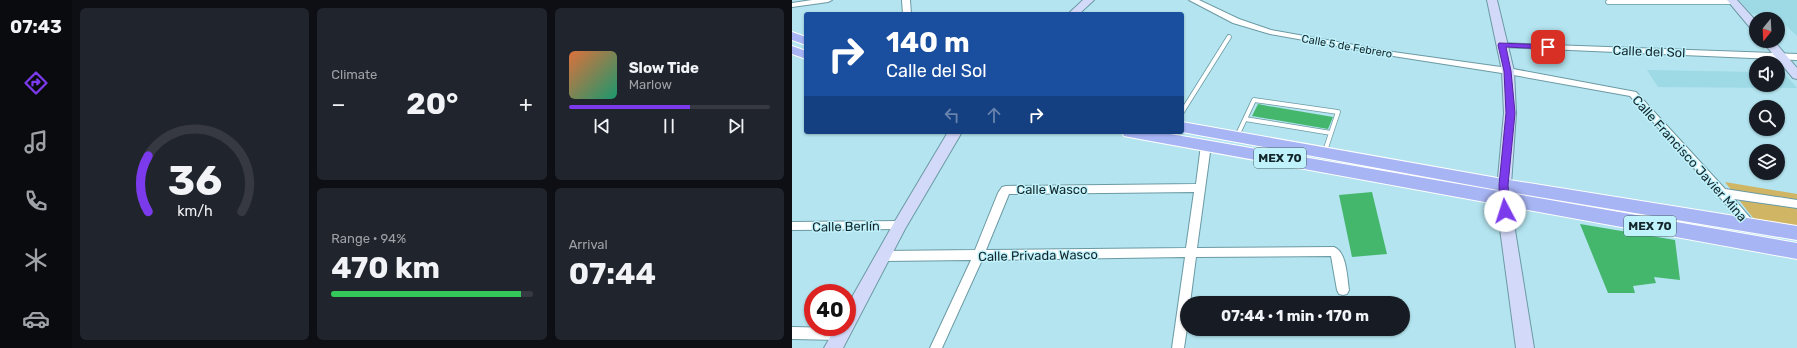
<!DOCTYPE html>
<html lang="en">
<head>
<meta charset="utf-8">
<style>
  :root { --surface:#171b24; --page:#20242c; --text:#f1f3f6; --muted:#9ea1a6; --line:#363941; --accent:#7c3aed }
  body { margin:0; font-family:Rubik,sans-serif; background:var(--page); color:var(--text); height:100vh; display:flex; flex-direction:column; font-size:15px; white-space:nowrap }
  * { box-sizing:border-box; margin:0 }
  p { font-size:13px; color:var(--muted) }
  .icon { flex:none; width:22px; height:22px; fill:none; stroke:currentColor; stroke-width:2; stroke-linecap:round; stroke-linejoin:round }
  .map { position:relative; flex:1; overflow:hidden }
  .panel { display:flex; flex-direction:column; gap:8px; padding:8px; background:#0d0f14; width:720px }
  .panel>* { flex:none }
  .guide { position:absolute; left:12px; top:12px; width:380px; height:122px; border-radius:4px; box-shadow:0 1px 3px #0004; background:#1a4fa0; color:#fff; overflow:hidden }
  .needle { width:26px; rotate:198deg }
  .fabs { position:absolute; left:957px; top:12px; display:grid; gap:8px }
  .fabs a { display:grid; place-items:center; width:36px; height:36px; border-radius:50%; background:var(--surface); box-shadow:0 1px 3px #0004; font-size:20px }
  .speed { position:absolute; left:12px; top:284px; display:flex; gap:8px; font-size:20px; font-weight:700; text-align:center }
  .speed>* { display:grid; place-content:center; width:52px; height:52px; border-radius:50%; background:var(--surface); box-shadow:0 1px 3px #0004; line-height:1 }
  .speed .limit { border:6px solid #d22; background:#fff; color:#111 }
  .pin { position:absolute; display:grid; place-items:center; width:34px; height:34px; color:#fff; margin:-17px; border-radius:8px; box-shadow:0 2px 6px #0006 }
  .me { position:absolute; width:44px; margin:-22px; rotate:355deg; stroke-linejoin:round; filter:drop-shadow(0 0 3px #0008) }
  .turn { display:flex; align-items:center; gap:14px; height:84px; padding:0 16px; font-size:18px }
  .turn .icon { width:52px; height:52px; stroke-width:2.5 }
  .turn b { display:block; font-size:28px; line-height:34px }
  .lanes { display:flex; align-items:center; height:38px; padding:0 16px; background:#0003; justify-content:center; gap:20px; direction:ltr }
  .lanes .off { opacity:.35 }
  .big { font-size:30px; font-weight:700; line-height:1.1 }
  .panel .card { flex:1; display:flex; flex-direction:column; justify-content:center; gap:6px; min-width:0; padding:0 14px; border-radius:6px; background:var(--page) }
  .panel .dial { align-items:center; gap:0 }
  .dial svg { height:104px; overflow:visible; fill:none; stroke:var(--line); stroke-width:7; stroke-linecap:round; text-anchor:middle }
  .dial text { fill:var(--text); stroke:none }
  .song { display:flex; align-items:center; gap:12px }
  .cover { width:48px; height:48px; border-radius:6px; background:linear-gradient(135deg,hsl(20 70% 55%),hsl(160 70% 35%)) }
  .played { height:4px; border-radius:2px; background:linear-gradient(90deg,var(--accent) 60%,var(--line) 60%) }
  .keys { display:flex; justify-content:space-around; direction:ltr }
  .heat { display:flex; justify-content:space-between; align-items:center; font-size:22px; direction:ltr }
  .charge { height:6px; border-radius:3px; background:linear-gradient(90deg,#34c759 94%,var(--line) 0) }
  .panel .tiles { flex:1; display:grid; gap:8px; grid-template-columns:repeat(3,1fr) }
  .card:first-child { grid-row:span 2 }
  .trip { position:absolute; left:388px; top:296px; width:230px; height:40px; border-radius:20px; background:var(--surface); box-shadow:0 1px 3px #0004; font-weight:700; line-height:40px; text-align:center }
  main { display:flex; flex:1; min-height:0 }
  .dock { display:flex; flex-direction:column; width:72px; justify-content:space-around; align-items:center; background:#090b0e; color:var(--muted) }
  .dock .icon { width:28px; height:28px }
  .dock .selected { color:var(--accent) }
  .dock b { font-size:18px; color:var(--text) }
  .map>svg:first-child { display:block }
</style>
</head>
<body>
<main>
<nav class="dock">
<b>07:43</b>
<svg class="icon selected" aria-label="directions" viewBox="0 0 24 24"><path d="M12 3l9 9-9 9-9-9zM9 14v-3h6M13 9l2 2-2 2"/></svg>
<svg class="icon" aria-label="music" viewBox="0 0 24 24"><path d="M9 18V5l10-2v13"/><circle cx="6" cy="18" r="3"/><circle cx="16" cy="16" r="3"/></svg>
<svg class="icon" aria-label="phone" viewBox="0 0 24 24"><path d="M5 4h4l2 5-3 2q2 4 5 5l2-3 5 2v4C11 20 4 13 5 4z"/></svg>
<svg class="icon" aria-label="climate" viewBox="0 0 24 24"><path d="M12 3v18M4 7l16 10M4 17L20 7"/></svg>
<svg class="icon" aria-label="car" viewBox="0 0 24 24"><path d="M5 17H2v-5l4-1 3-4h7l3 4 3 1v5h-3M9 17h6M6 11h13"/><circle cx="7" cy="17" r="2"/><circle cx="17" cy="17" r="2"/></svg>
</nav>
<section class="panel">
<div class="tiles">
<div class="card dial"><svg viewBox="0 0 100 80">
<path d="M14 69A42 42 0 1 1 86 69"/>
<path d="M14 69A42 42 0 0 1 14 26" stroke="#7c3aed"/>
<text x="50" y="56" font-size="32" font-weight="700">36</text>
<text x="50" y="72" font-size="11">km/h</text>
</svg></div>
<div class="card"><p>Climate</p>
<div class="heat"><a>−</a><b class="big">20°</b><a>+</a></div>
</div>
<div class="card">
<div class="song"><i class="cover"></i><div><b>Slow Tide</b><p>Marlow</p></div></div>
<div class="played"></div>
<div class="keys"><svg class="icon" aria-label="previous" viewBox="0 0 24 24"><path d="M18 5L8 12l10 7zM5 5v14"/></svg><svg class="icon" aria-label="pause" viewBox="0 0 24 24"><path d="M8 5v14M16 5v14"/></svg><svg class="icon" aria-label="next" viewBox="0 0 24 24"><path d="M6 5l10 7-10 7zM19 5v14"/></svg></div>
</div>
<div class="card"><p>Range · 94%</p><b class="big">470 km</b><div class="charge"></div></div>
<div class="card"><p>Arrival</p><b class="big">07:44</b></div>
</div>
</section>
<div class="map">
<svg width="1005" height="348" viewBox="0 0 1005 348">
  <rect width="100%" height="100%" fill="#b3e4ef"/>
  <path fill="#9ed9e6" d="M947,0H1005V36L983,15L960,14Z
    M855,70L964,72V85H986V72H991L1005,88L866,87Z"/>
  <path fill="#d0b664" d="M933,182L1005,194V227L965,223Z"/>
  <path fill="#45b76d" d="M466,104L476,106L541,117L536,129L460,116Z
    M580,192L595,254L560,257L547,195Z
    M788,224L883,240L888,280L862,277L864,283L841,286L843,293H816Z"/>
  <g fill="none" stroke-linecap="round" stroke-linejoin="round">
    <g stroke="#6b9aa4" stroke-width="5.5">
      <path id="lane-far1" d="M816,2H942
        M390,112L437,37
        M453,119L539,133
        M445,136L462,100L546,112L533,151"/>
    </g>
    <g stroke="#6b9aa4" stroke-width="8">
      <path id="lane" d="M532,152L533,150"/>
    </g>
    <g stroke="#6b9aa4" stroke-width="2">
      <path id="street" d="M20,0H40L36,2L0,7V3Z
        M110,0H118L119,14H111Z
        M397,0H407L447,19L479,30L601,52L716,68L844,92L933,189L1005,200V208L942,199L966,227L965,230L961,231L957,230L838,96L716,74L601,56L478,34L441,23Z
        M706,43L1005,54V60L709,47L705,45Z
        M414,142L419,145L405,248L542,247C555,252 555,278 557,290L555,294L551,295L547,294L545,290L539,256L404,257L398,303H395V328L392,348H380L393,257L190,260L150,348H138L179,260L91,261L87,259L85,256L87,253L91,251L183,250L206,193L210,187L214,186L404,184L409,145ZM402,192L394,248L194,250L217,194Z
        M108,221L112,222L113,225L112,228L108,229L0,230V222Z
        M0,327L49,328L53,330L55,334L53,338L49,340L0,339Z"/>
    </g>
    <g stroke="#6b9aa4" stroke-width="2">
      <path id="secondary" d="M291,0H302L287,14H276Z
        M695,0H705L722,71L724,113L718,199L742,348H724L704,199L712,113L710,71Z
        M935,0H945L964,21V31L960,30Z
        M970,41H982L1005,68V79L1001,78Z
        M156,132H170L113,229L51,348H32L44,327H55V306L103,221Z"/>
    </g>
    <g stroke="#fff" stroke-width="2">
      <path id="primary" d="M0,32L14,37V45L0,40Z
        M0,46L14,51V59L0,54Z
        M390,122L711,179L1005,226V240L711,191L390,132Z
        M330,132H367L1005,243V259L337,137L332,136Z"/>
    </g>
    <use href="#lane-far1" stroke="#fff" stroke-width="4"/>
    <use href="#lane" stroke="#fff" stroke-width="5.5"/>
    <use href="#street" fill="#fff" fill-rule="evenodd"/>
    <use href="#secondary" fill="#d3daf9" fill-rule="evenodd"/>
    <use href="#primary" fill="#a7b5f4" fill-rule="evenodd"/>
  </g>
  <path fill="#7c3aed" stroke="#51269a" d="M707,43L756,45L760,47L756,49L714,47L719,71L723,113L716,185L718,211L713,215L708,211L707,185L714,113L712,71L706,45Z"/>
  <g text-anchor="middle" stroke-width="3" stroke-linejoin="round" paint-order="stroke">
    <g font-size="11" fill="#13272b" stroke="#c0f2fc">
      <text transform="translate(555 46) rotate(10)" y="4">Calle 5 de Febrero</text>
    </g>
    <g fill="#c0f2fc" stroke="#47646a" stroke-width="1">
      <rect x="462" y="148" width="52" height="20" rx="3"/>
      <rect x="832" y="216" width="52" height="20" rx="3"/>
    </g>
    <g font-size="12" font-weight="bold" fill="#13272b">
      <text x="488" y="162">MEX 70</text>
      <text x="858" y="230">MEX 70</text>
    </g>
    <g font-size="13" fill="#13272b" stroke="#c0f2fc">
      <text transform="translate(857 51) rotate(2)" y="5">Calle del Sol</text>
      <text transform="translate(898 158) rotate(48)" y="5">Calle Francisco Javier Mina</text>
      <text x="260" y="194">Calle Wasco</text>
      <text transform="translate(54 226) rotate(-1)" y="5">Calle Berlín</text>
      <text transform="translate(246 255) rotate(-1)" y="5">Calle Privada Wasco</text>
    </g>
  </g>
</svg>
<div class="fabs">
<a><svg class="needle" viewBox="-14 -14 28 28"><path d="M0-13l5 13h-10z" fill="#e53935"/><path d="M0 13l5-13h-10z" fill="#9ea1a6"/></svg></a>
<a><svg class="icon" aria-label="sound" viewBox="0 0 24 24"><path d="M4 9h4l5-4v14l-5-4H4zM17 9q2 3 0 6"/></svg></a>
<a><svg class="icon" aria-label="search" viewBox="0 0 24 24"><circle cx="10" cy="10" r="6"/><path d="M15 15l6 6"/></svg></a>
<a><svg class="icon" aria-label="layers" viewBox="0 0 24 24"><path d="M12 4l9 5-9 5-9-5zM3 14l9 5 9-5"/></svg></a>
</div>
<div class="speed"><div class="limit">40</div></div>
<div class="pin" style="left:756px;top:47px;background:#d93025"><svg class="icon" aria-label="arrive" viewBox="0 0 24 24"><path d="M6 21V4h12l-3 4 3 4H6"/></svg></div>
<svg class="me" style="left:713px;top:211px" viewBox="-20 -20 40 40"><circle r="19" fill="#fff"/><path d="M0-13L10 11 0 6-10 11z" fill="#7c3aed"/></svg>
<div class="trip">07:44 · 1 min · 170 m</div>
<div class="guide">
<div class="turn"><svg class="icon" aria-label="right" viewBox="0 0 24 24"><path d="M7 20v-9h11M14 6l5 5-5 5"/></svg><div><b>140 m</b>Calle del Sol</div></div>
<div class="lanes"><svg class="icon off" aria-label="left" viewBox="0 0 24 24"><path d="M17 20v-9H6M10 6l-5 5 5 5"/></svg><svg class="icon off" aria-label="ahead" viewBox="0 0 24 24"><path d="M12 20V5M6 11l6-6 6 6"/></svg><svg class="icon" aria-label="right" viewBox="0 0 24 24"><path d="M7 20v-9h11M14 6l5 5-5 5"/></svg></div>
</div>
</div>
</main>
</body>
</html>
